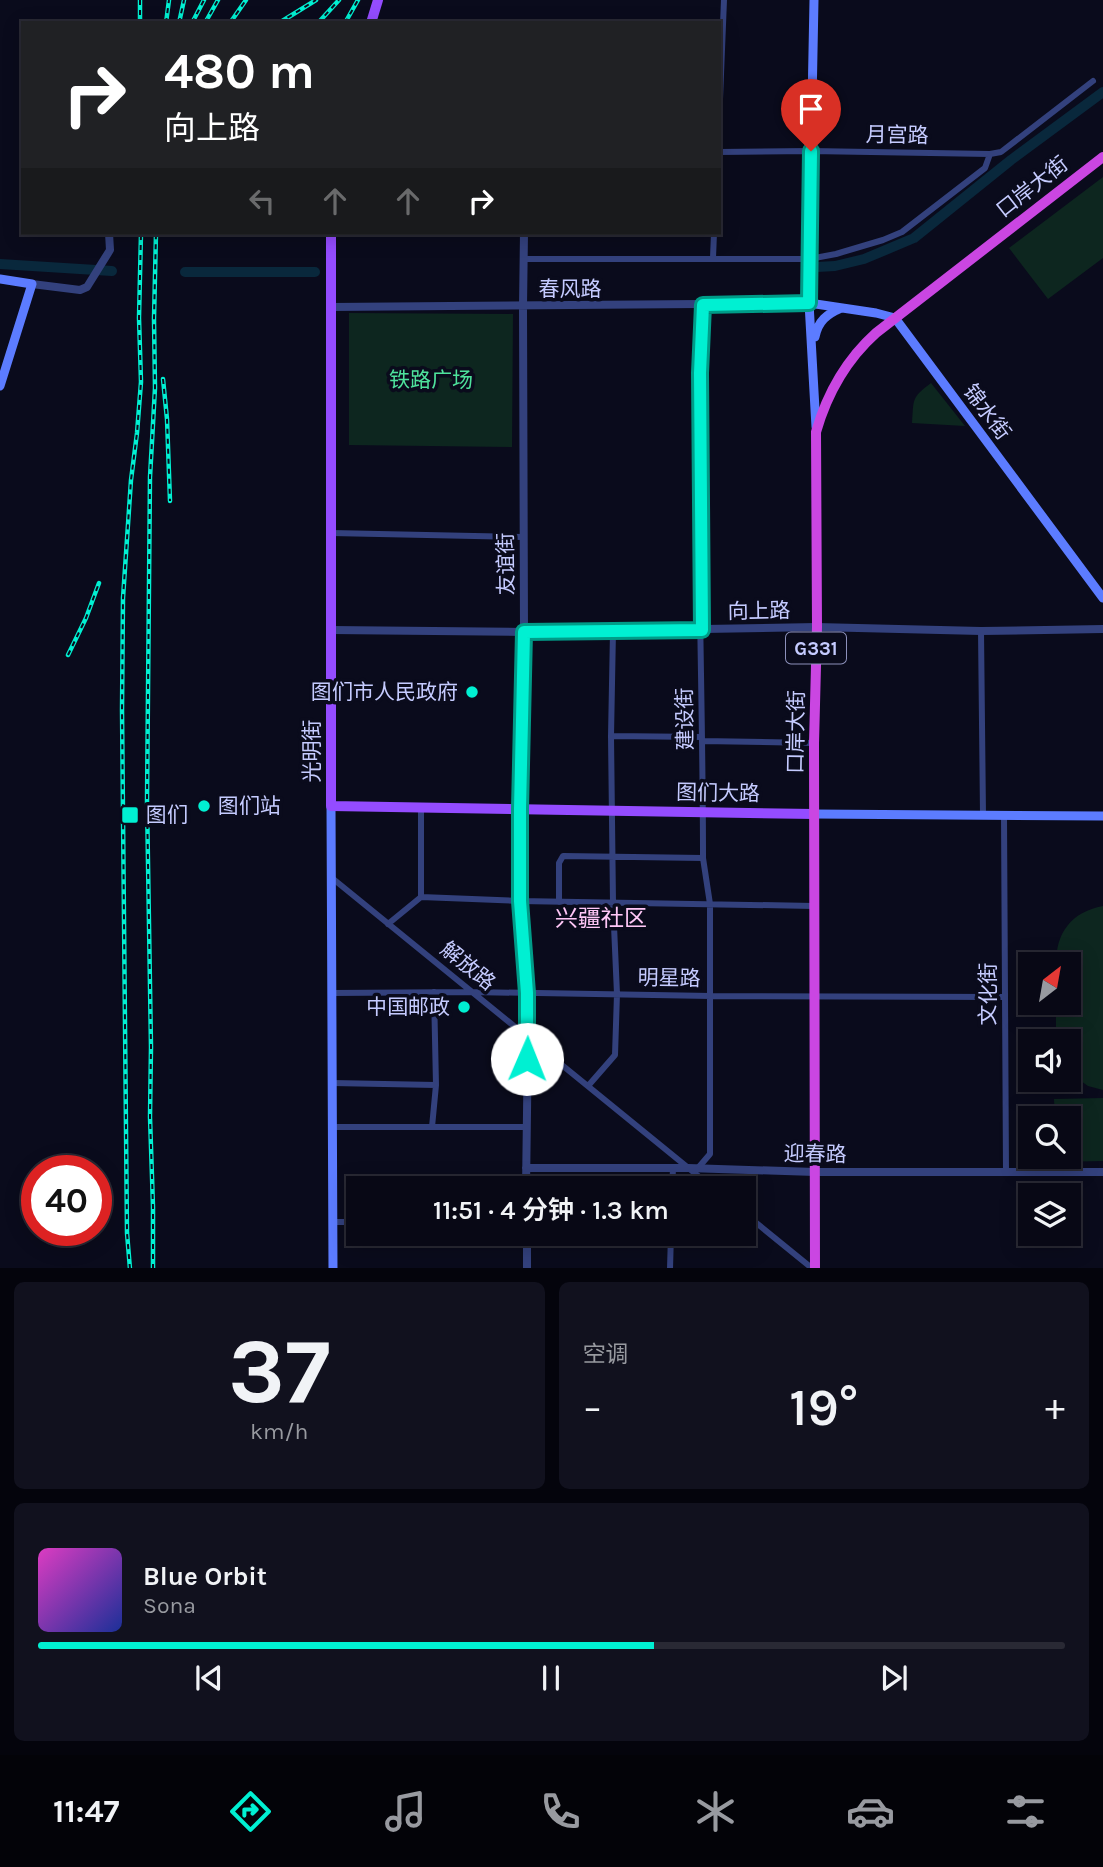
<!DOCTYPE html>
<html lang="zh">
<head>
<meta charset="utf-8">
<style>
  :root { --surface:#080815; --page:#11111e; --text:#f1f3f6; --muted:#989aa0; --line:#292934; --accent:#00f0d2 }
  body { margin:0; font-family:Karla,"Noto Sans SC",sans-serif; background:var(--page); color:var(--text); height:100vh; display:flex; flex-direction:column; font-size:26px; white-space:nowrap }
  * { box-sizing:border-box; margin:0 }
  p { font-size:23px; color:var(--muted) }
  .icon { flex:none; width:38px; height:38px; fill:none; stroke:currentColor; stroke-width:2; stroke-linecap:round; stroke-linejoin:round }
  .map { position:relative; height:1268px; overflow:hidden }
  .panel { display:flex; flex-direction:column; gap:14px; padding:14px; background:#04040c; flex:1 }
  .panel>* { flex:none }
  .banner { position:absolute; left:21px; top:21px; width:700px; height:214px; border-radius:0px; box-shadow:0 4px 18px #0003,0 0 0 2px var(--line); background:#202124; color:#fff; overflow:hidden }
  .needle { width:46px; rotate:31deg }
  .fabs { position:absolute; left:1018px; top:952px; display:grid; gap:14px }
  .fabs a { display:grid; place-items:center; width:63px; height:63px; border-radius:0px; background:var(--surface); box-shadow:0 4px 18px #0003,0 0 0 2px var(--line); font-size:35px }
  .speed { position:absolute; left:21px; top:1155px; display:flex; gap:14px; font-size:35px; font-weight:700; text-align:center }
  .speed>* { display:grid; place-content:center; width:91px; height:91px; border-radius:50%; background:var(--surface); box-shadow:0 4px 18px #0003,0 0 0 2px var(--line); line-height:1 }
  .speed .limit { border:10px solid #d22; background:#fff; color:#111 }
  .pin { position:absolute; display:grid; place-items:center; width:60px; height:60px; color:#fff; margin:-72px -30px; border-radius:50% 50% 50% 0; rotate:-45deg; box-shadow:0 0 7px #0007 }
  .pin .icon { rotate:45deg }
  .me { position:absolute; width:77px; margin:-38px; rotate:1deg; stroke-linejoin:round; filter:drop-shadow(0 0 5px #0008) }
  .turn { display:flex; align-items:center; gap:24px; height:147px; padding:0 28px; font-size:32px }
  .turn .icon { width:91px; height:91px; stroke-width:2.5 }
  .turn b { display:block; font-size:49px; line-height:60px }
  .lanes { display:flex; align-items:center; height:66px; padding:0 28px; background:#0003; justify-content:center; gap:35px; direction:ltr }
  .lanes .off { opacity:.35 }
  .big { font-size:52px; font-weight:600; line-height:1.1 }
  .panel .tile { flex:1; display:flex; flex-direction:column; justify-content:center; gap:10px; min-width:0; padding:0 24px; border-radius:10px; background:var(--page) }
  .panel .dial { align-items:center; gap:0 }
  .dial b { font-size:91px; line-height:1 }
  .song { display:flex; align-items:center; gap:21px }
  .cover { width:84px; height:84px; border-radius:10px; background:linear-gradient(135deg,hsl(310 70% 55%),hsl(230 70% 35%)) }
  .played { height:7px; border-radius:4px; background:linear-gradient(90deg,var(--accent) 60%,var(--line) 60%) }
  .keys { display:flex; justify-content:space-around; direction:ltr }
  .heat { display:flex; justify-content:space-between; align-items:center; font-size:38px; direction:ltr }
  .panel .tiles { flex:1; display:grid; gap:14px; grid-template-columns:1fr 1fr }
  .tile:last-child { grid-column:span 2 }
  .trip { position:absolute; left:346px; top:1176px; width:410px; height:70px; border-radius:0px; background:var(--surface); box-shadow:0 4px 18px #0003,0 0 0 2px var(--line); font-weight:600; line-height:70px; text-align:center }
  .tab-bar { display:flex; height:112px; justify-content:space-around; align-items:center; background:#030308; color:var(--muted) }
  .tab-bar .icon { width:49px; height:49px }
  .tab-bar .selected { color:var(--accent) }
  .tab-bar b { font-size:32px; color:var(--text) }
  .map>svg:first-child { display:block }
</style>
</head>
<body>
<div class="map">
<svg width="1103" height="1269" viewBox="0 0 1103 1269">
  <rect width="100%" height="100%" fill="#0a0b1c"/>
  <path fill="#0d261f" d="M1103,177V258L1048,299L1009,248Z
    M349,313L513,314L512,447L349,445Z
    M931,383L965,426L912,423C914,399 911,398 931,383Z
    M1103,906V1090L1088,1086L1071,1074L1069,1072V1041H1056V1003H1069V964H1056C1056,933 1071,912 1103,906Z
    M1103,1098V1161L1055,1162V1157H1069V1118H1055L1054,1099Z"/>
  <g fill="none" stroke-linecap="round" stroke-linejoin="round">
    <path stroke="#09283c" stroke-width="10" d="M0,264L112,271
      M817,267L835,266L864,259L914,238L1011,160L1103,92
      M185,272H315"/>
    <path stroke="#33417d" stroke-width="6" d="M719,124L724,0
      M719,152L811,151L990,154
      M713,258L714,233
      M524,259H809L836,254L883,240L902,232L985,168L990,154L1001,152L1093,81
      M331,533L523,537
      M981,631L983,815
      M611,736L702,737
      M702,741L814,743
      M1004,816L1006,1172
      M332,878L713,1188
      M421,897L520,901L814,906
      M559,902V863L563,856L703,858
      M388,924L421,897V807
      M332,993L471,992L711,996L1005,997
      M332,1083L436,1085
      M588,1086L615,1055L617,994L613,903L611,736L613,631
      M333,1127H526
      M432,1127L436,1085L434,992
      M698,1168L710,1154V904L703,858C703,674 694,489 703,305
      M672,1188L673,1169
      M744,1213L813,1269
      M333,1222H359
      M670,1269L671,1234"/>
    <path stroke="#33417d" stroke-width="8" d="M524,233L523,306L524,632L520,809V901L527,993L528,1037L526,1188
      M32,284L80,290L87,287L110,250L109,233
      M331,307L809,303
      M331,630L524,632L817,627L981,631L1103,629
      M526,1168H688L815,1172H1103
      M527,1234V1269"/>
    <path stroke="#5c7cff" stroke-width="9" d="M814,0L809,259V303L816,427
      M0,279L32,284L0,386
      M809,303L876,313L895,318L1103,598
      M815,337C818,321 827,314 841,308
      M331,806L333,1269
      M814,814L1103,816"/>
    <path stroke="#944cff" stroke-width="10" d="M371,23L378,0
      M331,233V806L814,814"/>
    <path stroke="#ca46e2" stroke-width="10" d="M815,1269L814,743L817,627L816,432C827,394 847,359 876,333L1103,157"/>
    <g stroke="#00f0d2" stroke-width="4.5">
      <path id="rail" d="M140,0V23
        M166,23L169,0
        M179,23L184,0
        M192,23L204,0
        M205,23L218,0
        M230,23L246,0
        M279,23L316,0
        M318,23L339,0
        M345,23L358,0
        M163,379L167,419L170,501
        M68,655L86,618L99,583
        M130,1269L127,1233L122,710L123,598L131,480L137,433L141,382L139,318L141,233
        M153,1269V1207L150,1117L151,1047L147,801L150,477L155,388L154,319L156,233"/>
    </g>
    <use href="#rail" stroke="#0a0b1c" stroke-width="2" stroke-dasharray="5" stroke-linecap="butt"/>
  </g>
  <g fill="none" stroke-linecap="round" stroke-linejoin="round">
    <g stroke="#009c88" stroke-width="18">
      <path id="route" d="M527,1059V993L520,901V809L524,632L702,630L700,373L703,305L809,303L811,151"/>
    </g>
    <use href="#route" stroke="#00f0d2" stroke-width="12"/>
  </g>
  <g fill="#00f0d2" stroke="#0a0b1c" stroke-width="2.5">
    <circle cx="472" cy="692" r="7"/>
    <circle cx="204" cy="806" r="7"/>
    <rect x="121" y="806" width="18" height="18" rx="3.5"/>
    <circle cx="464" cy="1007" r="7"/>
  </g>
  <g text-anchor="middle" stroke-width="7" stroke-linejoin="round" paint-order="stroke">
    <rect fill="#0a0b1c" stroke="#8d91bb" stroke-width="2" x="786" y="632.5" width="60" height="31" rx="5"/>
    <g font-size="19" font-weight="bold" fill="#c5cbff">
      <text x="816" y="655">G331</text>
    </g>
    <g font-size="21" fill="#c5cbff" stroke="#0a0b1c">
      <text transform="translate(897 135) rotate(1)" y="7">月宫路</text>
      <text transform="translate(1032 187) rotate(-38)" y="7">口岸大街</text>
      <text x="570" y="296">春风路</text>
      <text transform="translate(987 412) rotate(53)" y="7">锦水街</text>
      <text transform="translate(506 564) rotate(-91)" y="7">友谊街</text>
      <text transform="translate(759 611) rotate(-1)" y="7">向上路</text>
      <text transform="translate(685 719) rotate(-91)" y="7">建设街</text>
      <text transform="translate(796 732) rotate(-89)" y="7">口岸大街</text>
      <text transform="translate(312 751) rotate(-90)" y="7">光明街</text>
      <text transform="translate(718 793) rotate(1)" y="7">图们大路</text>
      <text transform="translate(468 966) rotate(39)" y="7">解放路</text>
      <text transform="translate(669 978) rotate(1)" y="7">明星路</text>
      <text transform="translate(988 994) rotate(-90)" y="7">文化街</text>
      <text transform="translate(815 1154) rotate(1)" y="7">迎春路</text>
    </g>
    <g font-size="21" fill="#4ee29c" stroke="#0a0b1c">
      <text x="431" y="387">铁路广场</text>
    </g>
    <g font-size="21" fill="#c5cbff" stroke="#0a0b1c" text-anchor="end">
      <text x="458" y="699">图们市人民政府</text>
      <text x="218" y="813" text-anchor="start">图们站</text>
      <text x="146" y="822" text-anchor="start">图们</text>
      <text x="450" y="1014">中国邮政</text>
    </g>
    <g font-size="23" fill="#ffc7f7" stroke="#0a0b1c">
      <text x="601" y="926">兴疆社区</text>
    </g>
  </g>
</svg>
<div class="fabs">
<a><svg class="needle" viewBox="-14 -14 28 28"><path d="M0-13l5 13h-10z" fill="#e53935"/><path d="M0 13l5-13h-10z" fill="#989aa0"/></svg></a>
<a><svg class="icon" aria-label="sound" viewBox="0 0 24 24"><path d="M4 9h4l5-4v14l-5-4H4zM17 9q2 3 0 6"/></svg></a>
<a><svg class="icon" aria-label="search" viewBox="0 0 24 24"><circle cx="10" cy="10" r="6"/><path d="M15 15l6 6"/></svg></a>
<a><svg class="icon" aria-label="layers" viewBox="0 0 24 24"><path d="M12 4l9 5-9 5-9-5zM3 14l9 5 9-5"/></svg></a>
</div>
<div class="speed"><div class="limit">40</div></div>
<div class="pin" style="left:811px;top:151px;background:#d93025"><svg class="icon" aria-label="arrive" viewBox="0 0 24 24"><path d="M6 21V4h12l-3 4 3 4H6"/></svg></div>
<svg class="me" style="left:527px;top:1059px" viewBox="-20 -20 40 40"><circle r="19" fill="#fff"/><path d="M0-13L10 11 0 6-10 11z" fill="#00f0d2"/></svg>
<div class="trip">11:51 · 4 分钟 · 1.3 km</div>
<div class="banner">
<div class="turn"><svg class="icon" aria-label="right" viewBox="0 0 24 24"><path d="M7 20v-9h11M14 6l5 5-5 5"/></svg><div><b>480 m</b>向上路</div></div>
<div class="lanes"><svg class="icon off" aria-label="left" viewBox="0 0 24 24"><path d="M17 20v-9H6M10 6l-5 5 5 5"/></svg><svg class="icon off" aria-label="ahead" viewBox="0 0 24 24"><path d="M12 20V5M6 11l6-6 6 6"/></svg><svg class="icon off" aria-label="ahead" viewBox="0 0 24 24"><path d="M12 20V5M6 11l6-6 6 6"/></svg><svg class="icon" aria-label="right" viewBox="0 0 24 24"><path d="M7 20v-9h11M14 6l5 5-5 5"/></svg></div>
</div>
</div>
<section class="panel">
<div class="tiles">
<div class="tile dial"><b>37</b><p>km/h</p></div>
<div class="tile"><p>空调</p>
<div class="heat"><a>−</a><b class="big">19°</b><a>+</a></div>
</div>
<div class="tile">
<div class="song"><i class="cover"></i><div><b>Blue Orbit</b><p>Sona</p></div></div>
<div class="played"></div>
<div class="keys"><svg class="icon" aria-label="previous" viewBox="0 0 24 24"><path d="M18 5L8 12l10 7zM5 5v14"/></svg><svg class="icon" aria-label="pause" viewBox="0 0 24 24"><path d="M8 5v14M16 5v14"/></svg><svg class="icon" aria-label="next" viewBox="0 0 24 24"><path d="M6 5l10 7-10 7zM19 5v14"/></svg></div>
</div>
</div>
</section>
<nav class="tab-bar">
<b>11:47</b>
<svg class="icon selected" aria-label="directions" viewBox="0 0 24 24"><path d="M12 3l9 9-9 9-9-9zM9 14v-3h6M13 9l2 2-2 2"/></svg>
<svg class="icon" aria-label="music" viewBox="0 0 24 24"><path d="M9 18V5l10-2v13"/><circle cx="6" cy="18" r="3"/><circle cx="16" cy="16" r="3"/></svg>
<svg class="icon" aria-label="phone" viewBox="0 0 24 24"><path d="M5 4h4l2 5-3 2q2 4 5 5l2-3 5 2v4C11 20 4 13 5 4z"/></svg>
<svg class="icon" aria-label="climate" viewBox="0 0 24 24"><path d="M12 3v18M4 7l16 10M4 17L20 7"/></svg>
<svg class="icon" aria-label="car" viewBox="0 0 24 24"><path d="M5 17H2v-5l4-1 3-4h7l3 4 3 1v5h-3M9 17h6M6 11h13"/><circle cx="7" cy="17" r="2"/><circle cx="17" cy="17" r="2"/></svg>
<svg class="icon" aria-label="filters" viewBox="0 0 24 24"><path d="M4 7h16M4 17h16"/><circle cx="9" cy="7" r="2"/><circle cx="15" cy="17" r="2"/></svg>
</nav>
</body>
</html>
